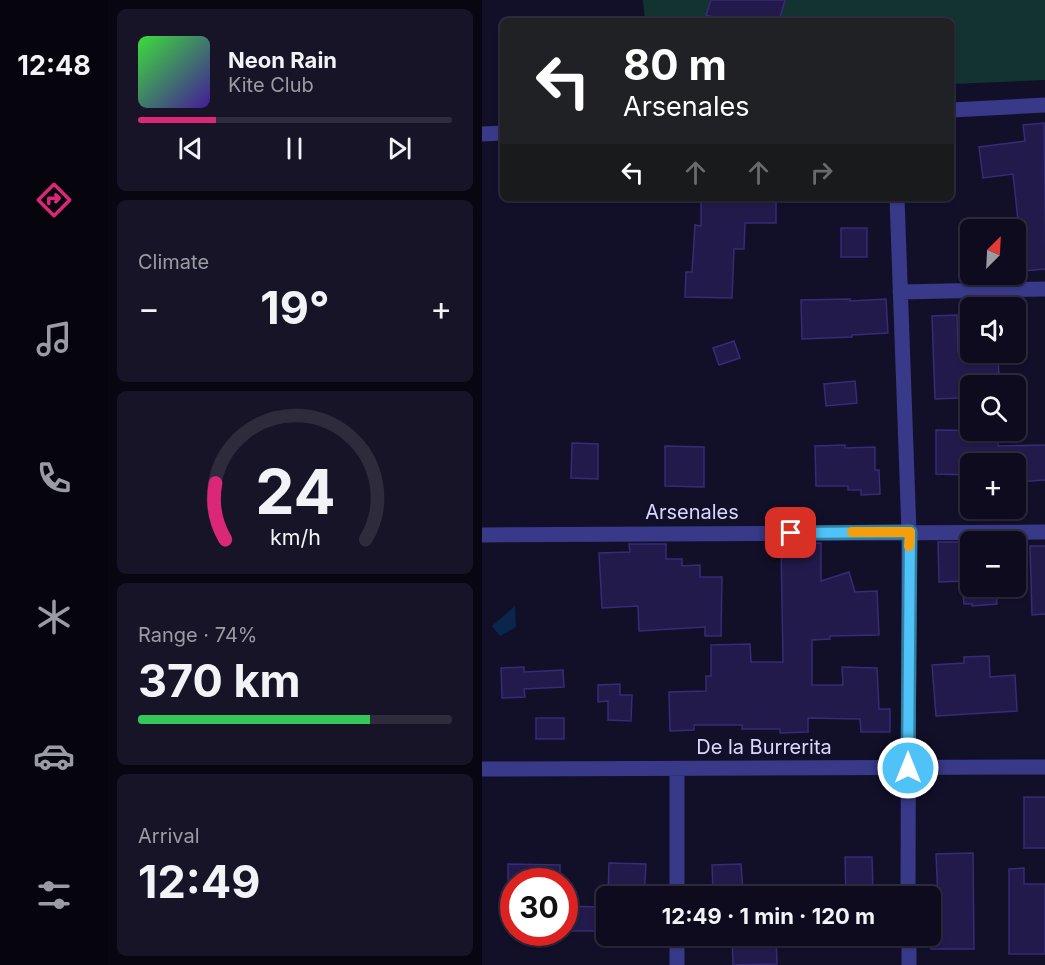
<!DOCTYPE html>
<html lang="en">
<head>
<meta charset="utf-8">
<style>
  :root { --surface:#0e0b1f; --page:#171428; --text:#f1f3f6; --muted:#9b9ba4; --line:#2e2b3d; --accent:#db2777 }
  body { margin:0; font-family:Inter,sans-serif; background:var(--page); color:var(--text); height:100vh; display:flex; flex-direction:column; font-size:22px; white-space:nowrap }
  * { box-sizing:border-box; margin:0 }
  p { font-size:20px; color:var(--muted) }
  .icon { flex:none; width:33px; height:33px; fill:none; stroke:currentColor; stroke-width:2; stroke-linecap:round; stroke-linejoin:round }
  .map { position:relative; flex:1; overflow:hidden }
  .details { display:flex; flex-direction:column; gap:9px; padding:9px; background:#080611; width:374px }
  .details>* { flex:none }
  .guide { position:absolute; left:18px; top:18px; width:454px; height:183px; border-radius:9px; box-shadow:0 2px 4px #0004,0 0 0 2px var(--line); background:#202124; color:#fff; overflow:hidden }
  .needle { width:39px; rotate:24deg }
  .fabs { position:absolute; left:478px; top:219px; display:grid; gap:12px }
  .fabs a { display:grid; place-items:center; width:66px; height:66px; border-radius:9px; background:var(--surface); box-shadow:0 2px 4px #0004,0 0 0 2px var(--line); font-size:30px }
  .speed { position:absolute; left:18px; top:868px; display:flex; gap:12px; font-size:30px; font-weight:700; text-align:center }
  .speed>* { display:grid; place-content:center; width:78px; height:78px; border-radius:50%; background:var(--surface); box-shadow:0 2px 4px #0004,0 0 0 2px var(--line); line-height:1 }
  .speed .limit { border:9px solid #d22; background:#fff; color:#111 }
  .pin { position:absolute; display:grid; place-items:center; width:51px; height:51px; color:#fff; margin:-26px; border-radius:12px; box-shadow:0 3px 9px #0006 }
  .me { position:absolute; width:66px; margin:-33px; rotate:0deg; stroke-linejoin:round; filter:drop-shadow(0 0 4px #0008) }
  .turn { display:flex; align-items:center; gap:21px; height:126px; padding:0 24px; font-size:27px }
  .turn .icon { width:78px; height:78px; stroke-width:2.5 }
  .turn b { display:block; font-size:42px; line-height:51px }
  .lanes { display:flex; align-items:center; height:57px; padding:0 24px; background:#0003; justify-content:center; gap:30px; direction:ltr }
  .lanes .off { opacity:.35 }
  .big { font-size:45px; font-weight:700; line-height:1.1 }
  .details .card { flex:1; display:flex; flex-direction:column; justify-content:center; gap:9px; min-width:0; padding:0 21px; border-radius:9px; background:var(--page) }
  .details .dial { align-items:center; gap:0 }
  .dial svg { height:156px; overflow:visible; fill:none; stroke:var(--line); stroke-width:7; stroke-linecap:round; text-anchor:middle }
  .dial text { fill:var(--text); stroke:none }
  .song { display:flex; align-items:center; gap:18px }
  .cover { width:72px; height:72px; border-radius:9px; background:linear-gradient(135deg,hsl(120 70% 55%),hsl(260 70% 35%)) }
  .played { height:6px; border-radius:3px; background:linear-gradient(90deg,var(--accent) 25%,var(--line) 25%) }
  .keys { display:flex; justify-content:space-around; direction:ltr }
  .heat { display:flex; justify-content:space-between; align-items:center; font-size:33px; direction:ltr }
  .charge { height:9px; border-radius:4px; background:linear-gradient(90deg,#34c759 74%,var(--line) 0) }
  .trip { position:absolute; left:114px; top:886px; width:345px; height:60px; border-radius:9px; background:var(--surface); box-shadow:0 2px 4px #0004,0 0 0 2px var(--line); font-weight:700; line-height:60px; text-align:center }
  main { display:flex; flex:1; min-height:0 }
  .dock { display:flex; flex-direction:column; width:108px; justify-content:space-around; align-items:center; background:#06040c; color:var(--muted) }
  .dock .icon { width:42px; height:42px }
  .dock .on { color:var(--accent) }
  .dock b { font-size:27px; color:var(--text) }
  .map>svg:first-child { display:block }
</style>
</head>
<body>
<main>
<nav class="dock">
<b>12:48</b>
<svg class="icon on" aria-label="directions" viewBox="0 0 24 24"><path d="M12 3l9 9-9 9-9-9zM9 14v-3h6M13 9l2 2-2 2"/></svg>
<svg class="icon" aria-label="music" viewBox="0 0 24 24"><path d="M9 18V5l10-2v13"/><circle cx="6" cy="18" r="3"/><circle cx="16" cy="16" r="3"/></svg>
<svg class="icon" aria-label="phone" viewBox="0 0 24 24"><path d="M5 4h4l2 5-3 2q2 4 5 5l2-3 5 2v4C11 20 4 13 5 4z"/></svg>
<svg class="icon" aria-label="climate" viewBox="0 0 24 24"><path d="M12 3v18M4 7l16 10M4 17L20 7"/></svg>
<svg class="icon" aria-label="car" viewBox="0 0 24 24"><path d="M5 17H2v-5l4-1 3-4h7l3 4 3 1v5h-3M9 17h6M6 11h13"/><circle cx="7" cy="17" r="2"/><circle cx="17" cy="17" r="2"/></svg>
<svg class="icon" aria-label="filters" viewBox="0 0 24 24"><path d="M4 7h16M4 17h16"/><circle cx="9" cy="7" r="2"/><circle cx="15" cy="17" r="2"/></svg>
</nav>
<section class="details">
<div class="card">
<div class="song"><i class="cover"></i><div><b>Neon Rain</b><p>Kite Club</p></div></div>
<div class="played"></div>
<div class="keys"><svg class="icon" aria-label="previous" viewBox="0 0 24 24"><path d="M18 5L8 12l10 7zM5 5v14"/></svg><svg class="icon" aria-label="pause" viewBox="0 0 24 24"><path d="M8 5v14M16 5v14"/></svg><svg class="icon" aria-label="next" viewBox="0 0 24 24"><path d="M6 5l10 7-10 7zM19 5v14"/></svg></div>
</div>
<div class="card"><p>Climate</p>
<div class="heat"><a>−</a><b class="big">19°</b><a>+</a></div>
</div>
<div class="card dial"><svg viewBox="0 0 100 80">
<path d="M14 69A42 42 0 1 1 86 69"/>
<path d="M14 69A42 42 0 0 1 9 40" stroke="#db2777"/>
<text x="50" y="56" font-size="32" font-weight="700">24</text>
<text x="50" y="72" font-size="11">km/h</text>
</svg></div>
<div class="card"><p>Range · 74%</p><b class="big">370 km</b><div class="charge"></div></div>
<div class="card"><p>Arrival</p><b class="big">12:49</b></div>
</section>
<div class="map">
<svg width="564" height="965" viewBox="0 0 564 965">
  <rect width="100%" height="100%" fill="#120f29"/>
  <path fill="#123330" d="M161,0H563V80L470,84V21H163Z"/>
  <path fill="#0a264c" d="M33,606L34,627L18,636L10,626Z"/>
  <path fill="#221a4b" stroke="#372b77" stroke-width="1.5" d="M229,0H303L297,21H244L224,15Z
    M562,123L564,269L542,271L539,230H537L531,174L501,178L497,147L543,141L541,125Z
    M219,198H294V223H263L262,249H252L250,298L203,297L204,272H210L213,225L219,226Z
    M359,228H385V257H359Z
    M368,299V301L404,299L406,333L370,335V337L320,339L319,300Z
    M475,315L476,352H516L517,380H494V385L477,384V398L453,399L450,316Z
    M252,341L258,358L237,365L231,348Z
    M373,381L375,403L344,406L342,384Z
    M454,430L516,431V446L564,445V480L534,482V464H489V475L454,474Z
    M90,443L116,444V479L89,478Z
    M363,445V448L393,447V470H397L398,494L379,495V490H366V486H334L333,446Z
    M183,446L222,447V487L183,486Z
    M456,542H482L483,581L457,582Z
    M339,543V581L367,572L373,592L395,591L397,635L348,636V639L330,640V685H361L360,667L395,668L397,709H408V732H379L378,719L326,718V732L298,733V729H260V725H212V730L188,731L187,692L224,691V676H229V645L268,644L269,662H301L299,544Z
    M147,544H184V559H200V566L218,565V577H240L239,636H223V627L157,631L156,606L120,608L117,553L148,552Z
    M548,546H564V614L550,615Z
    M480,586H514L515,604L490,606V604H482Z
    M507,656L508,677L533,675L535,711L454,716L450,665L482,663V657Z
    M42,667V672L81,670L82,687L42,689L43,697L20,698L19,668Z
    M138,684V695H150L149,721L126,720V701L116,702V685Z
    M54,718H82V739H54Z
    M542,797H564V848H542Z
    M491,853L492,949H449V900H456L454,854Z
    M363,857H390L391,890H387V897H364Z
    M127,863L164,864L162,897L126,896Z
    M26,864L78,865V882H26Z
    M259,864L261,891L231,892L230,865Z
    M542,868V884H563V954H527V869Z
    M82,906L118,907L119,931H82Z
    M250,936H294L295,964L251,965Z"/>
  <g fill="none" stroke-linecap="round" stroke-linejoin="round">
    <path stroke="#383989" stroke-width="15" d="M470,110L564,105
      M0,134L21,133
      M415,198L427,532L426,897
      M418,292L564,289
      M0,535L564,532
      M0,769L564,767
      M195,897V769
      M427,936V965
      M195,965V936"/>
  </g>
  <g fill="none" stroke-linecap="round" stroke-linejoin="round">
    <g stroke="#337fa1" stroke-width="15">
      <path id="route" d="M309,533L428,532L426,768"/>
    </g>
    <use href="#route" stroke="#4fc3f7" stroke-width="10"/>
    <path stroke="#f59e0b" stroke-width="10" d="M370,532H428L427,546"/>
  </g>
  <g text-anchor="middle" stroke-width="6" stroke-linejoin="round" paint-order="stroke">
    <g font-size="20" fill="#dad7ff" stroke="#120f29">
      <text x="210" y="519">Arsenales</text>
      <text x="282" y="754">De la Burrerita</text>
    </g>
  </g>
</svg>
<div class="fabs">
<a><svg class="needle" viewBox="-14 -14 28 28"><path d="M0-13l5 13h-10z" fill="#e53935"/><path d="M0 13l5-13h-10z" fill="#9b9ba4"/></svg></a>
<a><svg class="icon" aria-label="sound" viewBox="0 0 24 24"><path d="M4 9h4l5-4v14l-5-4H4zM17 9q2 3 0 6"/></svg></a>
<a><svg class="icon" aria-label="search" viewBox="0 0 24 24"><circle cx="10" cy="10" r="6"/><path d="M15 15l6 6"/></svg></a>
<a>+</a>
<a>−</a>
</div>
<div class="speed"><div class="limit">30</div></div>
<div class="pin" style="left:309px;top:533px;background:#d93025"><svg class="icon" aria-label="arrive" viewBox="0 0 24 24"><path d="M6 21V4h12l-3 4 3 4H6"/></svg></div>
<svg class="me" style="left:426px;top:768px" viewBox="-20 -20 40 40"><circle r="17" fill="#4fc3f7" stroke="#fff" stroke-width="3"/><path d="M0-11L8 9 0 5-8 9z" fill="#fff"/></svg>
<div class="trip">12:49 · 1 min · 120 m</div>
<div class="guide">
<div class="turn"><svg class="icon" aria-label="left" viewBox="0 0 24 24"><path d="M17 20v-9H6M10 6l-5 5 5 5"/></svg><div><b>80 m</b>Arsenales</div></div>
<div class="lanes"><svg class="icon" aria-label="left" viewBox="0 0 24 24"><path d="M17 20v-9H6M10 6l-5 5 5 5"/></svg><svg class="icon off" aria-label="ahead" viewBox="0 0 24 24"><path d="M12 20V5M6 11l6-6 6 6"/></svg><svg class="icon off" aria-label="ahead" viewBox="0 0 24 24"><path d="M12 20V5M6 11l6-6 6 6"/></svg><svg class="icon off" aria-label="right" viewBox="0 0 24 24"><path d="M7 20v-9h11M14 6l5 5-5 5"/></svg></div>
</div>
</div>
</main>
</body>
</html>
